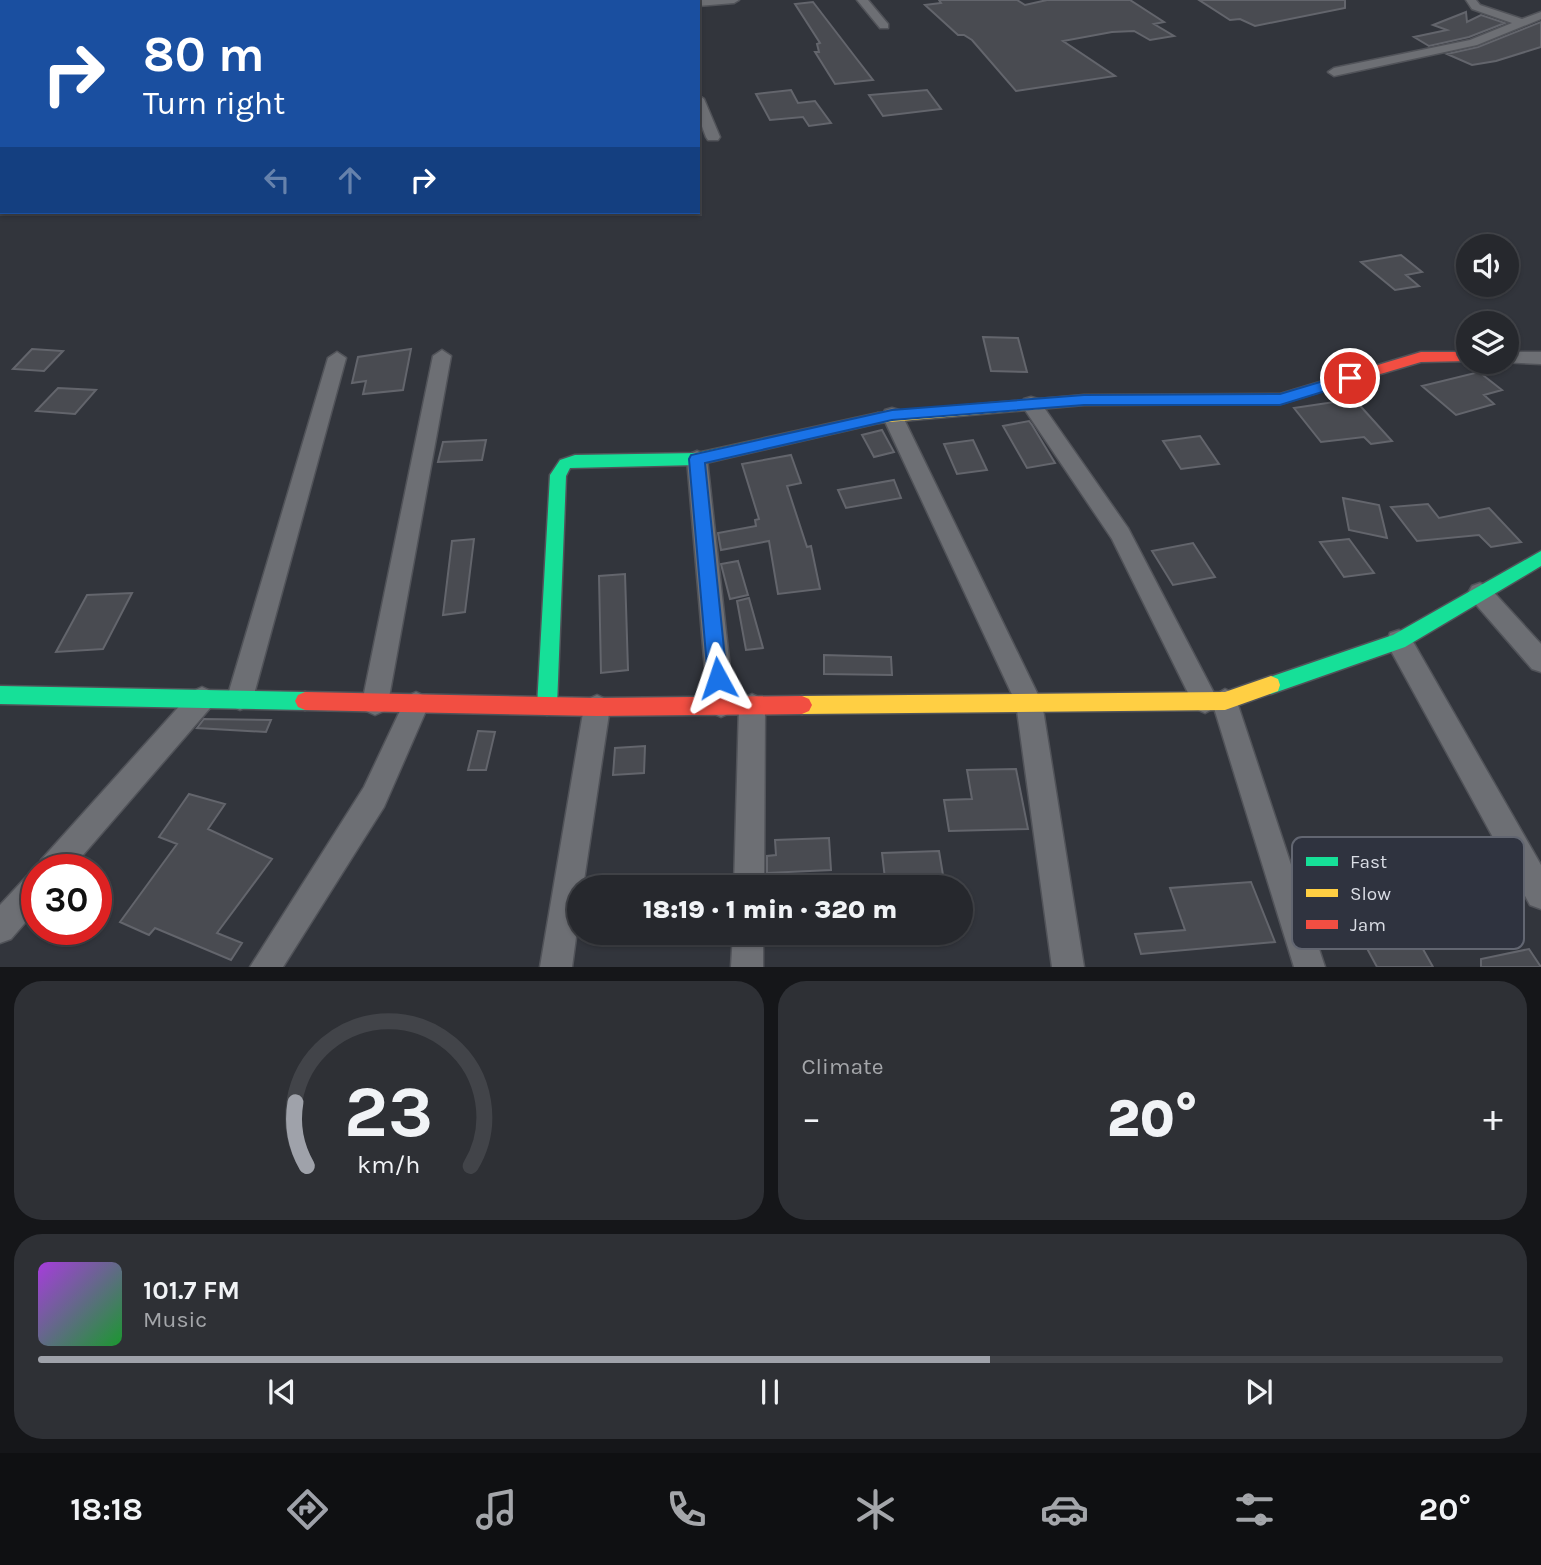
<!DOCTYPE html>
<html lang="en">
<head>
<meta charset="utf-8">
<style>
  :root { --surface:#26282d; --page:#2e3035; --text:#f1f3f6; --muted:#a4a6aa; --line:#424449; --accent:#9fa2aa }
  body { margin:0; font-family:Karla,sans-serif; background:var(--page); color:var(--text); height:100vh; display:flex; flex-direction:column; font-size:26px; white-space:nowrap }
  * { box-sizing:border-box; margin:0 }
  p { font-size:23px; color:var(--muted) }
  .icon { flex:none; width:38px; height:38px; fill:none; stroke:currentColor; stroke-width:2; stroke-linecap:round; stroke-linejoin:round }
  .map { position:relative; height:967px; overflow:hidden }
  .details { display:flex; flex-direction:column; gap:14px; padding:14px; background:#151619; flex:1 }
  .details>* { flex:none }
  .banner { position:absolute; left:0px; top:0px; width:700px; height:214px; box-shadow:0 2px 5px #0004,0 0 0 2px var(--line); background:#1a4fa0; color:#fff; overflow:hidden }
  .buttons { position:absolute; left:1456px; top:234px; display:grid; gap:14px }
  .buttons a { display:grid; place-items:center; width:63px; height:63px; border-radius:50%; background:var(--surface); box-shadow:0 2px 5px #0004,0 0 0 2px var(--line); font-size:35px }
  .speed { position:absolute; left:21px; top:854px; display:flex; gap:14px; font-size:35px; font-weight:700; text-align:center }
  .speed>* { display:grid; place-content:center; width:91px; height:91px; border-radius:50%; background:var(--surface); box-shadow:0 2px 5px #0004,0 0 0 2px var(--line); line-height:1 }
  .speed .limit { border:10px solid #d22; background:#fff; color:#111 }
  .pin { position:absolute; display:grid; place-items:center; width:60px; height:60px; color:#fff; margin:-30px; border:4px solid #fff; border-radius:50%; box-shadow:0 2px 7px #0007 }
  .me { position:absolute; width:77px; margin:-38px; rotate:355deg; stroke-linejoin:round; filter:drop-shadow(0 0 5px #0008) }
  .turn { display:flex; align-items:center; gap:24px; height:147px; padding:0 28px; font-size:32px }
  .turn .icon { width:91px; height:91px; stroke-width:2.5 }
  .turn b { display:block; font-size:49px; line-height:60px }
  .lanes { display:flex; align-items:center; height:66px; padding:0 28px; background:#0003; justify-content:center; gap:35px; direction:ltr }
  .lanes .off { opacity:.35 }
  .big { font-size:52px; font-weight:800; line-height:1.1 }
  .details .card { flex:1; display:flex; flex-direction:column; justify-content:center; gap:10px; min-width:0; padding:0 24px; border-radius:28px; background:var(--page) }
  .details .dial { align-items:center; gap:0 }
  .dial svg { height:182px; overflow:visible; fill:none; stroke:var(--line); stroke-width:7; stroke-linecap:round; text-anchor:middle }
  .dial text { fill:var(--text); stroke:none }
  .song { display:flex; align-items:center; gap:21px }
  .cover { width:84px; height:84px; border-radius:10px; background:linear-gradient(135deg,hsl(280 70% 55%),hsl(130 70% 35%)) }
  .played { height:7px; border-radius:4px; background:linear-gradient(90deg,var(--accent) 65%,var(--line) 65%) }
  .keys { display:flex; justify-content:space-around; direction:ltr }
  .heat { display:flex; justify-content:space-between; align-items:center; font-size:38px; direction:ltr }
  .details .tiles { flex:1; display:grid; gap:14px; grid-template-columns:1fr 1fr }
  .card:last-child { grid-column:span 2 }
  .trip { position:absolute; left:567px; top:875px; width:406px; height:70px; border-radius:35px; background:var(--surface); box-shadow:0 2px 5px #0004,0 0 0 2px var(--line); font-weight:800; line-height:70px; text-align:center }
  .dock { display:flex; height:112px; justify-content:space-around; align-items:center; background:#0f1012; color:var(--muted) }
  .dock .icon { width:49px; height:49px }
  .dock .active { color:var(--accent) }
  .dock b { font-size:32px; color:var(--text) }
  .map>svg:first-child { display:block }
</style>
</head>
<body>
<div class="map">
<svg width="1541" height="967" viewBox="0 0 1541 967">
  <rect width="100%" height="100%" fill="#32353c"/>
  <path fill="#494b51" stroke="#63656c" stroke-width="2" d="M939,0H1017L1025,5L1047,0H1130L1164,22L1154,24L1174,36L1150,40L1134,31L1112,32L1063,41L1115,76L1016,91L972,40L964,35H958L925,5L941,3Z
    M1199,0H1345V8L1255,26L1240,19L1230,20Z
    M813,2L856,58L873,80L835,84L815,52H819L817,44L820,43L795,4Z
    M1466,12L1467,22L1481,15L1505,23L1469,37L1429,46L1414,37L1447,30L1433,25Z
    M1541,22V47L1496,61L1472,65L1447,54L1478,47Z
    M791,90L798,103L815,101L831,123L809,126L803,117L770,120L756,94Z
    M927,90L941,109L883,116L869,95Z
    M1401,255L1422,272L1406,275L1419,286L1395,290L1361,262Z
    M983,337L1018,338L1027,372L991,371Z
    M32,349L63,351L44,371L13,369Z
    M411,349L403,390L363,394L366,381L352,383L358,357Z
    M1479,372L1502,390L1484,395L1494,404L1456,415L1422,386Z
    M58,388L96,390L75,414L36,411Z
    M1354,399L1392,441L1371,444L1364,437L1321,442L1294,408Z
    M1029,421L1032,425L1055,463L1027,468L1003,426Z
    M882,430L894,452L874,457L862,435Z
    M1200,436L1219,464L1181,469L1163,441Z
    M486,440L482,460L438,462L443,442Z
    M973,440L987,470L957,474L944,444Z
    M791,455L801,483L787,486L807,547L811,546L820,589L778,594L769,541L721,550L718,533L756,526L755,520L759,519L742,464Z
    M894,480L901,498L846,508L838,490Z
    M1343,498L1379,505L1387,538L1349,530Z
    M1428,504L1439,518L1489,508L1521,542L1491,547L1479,535L1417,541L1391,507Z
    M474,539L465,612L443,615L452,541Z
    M1349,539L1374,573L1344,577L1320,542Z
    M1193,543L1215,577L1173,585L1152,551Z
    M738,561L748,595L730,599L721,564Z
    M625,574L628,670L601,673L599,576Z
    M132,593L103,649L56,652L87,595Z
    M749,598L763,648L746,650L737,601Z
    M824,655L891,657L892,675L824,674Z
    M204,719L271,720L266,732L197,728Z
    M478,731L495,732L486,770H468Z
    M645,746L644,773L613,775L615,748Z
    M1016,769L1028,829L949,831L944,800L972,799L967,770Z
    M189,794L225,804L208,829L272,859L217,933L242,943L231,960L155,928L149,935L120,922L177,844L159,837Z
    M829,838L831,870L767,873V856L776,855L775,840Z
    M939,851L945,887H886L882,853Z
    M1251,882L1275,942L1141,954L1135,934L1185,930L1170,888Z
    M1405,917L1433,967H1377L1363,941L1353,942L1345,926Z
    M1529,949L1541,967H1481V959Z"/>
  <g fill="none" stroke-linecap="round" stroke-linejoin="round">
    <g stroke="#515359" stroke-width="3">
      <path id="street" d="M32,0H42L31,2Z
        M139,0H149V2H139Z
        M189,0H208L188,2Z
        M267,0H277V2H267Z
        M337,0H347V2H337Z
        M395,0H405V2H395Z
        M447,0H457V2H447Z
        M534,0H544V2H534Z
        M697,0H739L734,3L698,6V2H693Z
        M857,0H868L888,24V28H880Z
        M1466,0H1476L1480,5L1522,19L1541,12V19L1477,45L1334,76L1328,72L1334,68L1470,40L1512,23L1472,9Z
        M0,34H2V40H0Z
        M698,95L704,99L720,137L718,140H708L706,137L698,116Z
        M2,98V107L0,108V99Z
        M442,350L451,356L388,703L384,711L375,715L366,711L362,703L433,356Z
        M337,352L346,358L253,698L249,706L240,710L231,706L227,698L328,358Z
        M1507,352H1541V364L1501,362H1507Z
        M1031,397L1038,399L1128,528L1215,695L1225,689L1234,693L1325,967H1294L1214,708L1205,713L1196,709L1112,539L1021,404L1024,399Z
        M892,408L899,410L902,415L1042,703L1084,967H1052L1016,703L882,415L885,410Z
        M697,451L704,454L707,459L734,705L730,713L721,717L712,713L708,705L687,459L690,454Z
        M1480,583L1488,586L1541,644V672L1532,669L1472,600L1468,593L1472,586Z
        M1399,630L1408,633L1541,865V909L1530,905L1390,649L1387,641L1390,633Z
        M202,687L211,691L215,699L211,707L70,870L37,871L41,860L193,691Z
        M416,692L425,696L429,704L384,807L283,967H250L364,787L407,696Z
        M752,694L761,698L765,706L764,887H734L739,706L743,698Z
        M597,695L606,699L610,707L583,887H579V915L572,967H540L584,707L588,699Z
        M37,871V909L11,939L0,943V905L27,876Z
        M733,933H763V967H731Z"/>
    </g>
    <g stroke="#515359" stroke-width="3">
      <path id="fast" d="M878,413L885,418L883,422L697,465L570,468L566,476L557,706L554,712L547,715L540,712L537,706L550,475L560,460L575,455L697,453Z
        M1541,551V566L1405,647L1271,694L1264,691L1262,685L1264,679L1393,635Z
        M0,686L305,692L312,695L315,701L312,707L305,710L0,704Z"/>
    </g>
    <g stroke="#515359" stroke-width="3">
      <path id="slow" d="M1350,373L1357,378L1355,381L1280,404L1084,405L878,423L871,418L878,413L1084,395L1280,394Z
        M1271,676L1278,679L1280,685L1278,691L1225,710L802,714L795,711L792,705L795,699L802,696L1225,692Z"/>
    </g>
    <g stroke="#515359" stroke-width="3">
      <path id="jam" d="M1421,352H1468V361L1421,362L1350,383L1343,378L1345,375Z
        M305,692L597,698L802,696L809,699L812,705L809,711L802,714L597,716L305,710L298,707L295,701L298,695Z"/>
    </g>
    <use href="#street" fill="#6d6f74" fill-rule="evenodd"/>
    <use href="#fast" fill="#16e098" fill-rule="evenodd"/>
    <use href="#slow" fill="#ffcf43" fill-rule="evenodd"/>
    <use href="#jam" fill="#f24e42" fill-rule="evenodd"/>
  </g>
  <path fill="#1a73e8" stroke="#114b97" stroke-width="2" d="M1350,373L1355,375V382L1280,405H1084L892,420L705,463L727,678L725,684L718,686L711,684L708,678L689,459L691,455L892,410L1084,395L1280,394Z"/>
  <rect x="1292" y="837" width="232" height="112" rx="10" fill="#2f333f" stroke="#626671" stroke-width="2"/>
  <rect x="1306" y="857" width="32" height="9" fill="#16e098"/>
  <rect x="1306" y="889" width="32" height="8" fill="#ffcf43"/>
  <rect x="1306" y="920" width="32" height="9" fill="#f24e42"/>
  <g font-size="19" fill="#dadde5">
    <text x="1350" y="868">Fast</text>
    <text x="1350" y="900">Slow</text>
    <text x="1350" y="931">Jam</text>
  </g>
</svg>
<div class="buttons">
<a><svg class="icon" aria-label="sound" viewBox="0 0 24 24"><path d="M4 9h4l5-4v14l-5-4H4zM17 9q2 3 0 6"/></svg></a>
<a><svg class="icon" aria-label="layers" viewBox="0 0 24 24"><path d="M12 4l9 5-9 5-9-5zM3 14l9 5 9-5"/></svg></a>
</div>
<div class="speed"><div class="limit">30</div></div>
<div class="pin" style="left:1350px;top:378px;background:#d93025"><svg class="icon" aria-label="arrive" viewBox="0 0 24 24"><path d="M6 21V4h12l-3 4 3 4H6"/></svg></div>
<svg class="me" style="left:718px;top:678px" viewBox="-20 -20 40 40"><path d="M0-17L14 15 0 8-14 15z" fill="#1a73e8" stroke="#fff" stroke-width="4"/></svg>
<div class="trip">18:19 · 1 min · 320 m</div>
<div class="banner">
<div class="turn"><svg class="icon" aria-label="right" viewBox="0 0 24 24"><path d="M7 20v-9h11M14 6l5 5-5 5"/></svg><div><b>80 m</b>Turn right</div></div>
<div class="lanes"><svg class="icon off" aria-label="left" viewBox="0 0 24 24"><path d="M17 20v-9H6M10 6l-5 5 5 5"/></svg><svg class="icon off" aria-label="ahead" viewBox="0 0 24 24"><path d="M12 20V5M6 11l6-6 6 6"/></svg><svg class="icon" aria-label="right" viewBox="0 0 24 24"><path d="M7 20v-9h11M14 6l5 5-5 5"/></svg></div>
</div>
</div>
<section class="details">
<div class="tiles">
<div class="card dial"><svg viewBox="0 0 100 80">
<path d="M14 69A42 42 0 1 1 86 69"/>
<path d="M14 69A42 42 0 0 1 9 41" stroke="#9fa2aa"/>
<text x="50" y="56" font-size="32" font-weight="700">23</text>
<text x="50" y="72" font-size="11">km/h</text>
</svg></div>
<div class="card"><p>Climate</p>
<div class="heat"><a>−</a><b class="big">20°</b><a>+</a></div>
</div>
<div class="card">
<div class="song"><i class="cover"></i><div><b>101.7 FM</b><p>Music</p></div></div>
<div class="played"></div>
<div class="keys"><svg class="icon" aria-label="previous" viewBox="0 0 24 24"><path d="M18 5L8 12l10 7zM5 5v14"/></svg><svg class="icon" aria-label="pause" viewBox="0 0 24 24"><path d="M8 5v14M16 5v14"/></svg><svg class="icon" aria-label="next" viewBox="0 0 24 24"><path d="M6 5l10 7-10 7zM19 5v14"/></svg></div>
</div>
</div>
</section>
<nav class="dock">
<b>18:18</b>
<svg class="icon active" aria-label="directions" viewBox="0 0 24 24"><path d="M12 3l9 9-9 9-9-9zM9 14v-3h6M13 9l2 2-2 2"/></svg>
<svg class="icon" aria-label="music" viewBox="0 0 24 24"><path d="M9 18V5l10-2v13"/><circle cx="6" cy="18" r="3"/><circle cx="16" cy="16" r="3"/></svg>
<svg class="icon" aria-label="phone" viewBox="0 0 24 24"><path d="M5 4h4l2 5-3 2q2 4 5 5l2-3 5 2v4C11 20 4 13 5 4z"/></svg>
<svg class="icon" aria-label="climate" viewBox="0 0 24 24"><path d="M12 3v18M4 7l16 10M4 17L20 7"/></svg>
<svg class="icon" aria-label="car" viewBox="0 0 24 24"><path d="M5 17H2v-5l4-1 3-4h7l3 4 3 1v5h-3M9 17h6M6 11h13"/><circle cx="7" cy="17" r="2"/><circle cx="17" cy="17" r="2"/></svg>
<svg class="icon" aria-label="filters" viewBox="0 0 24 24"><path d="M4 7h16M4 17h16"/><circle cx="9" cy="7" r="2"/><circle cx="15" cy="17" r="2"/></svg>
<b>20°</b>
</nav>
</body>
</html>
